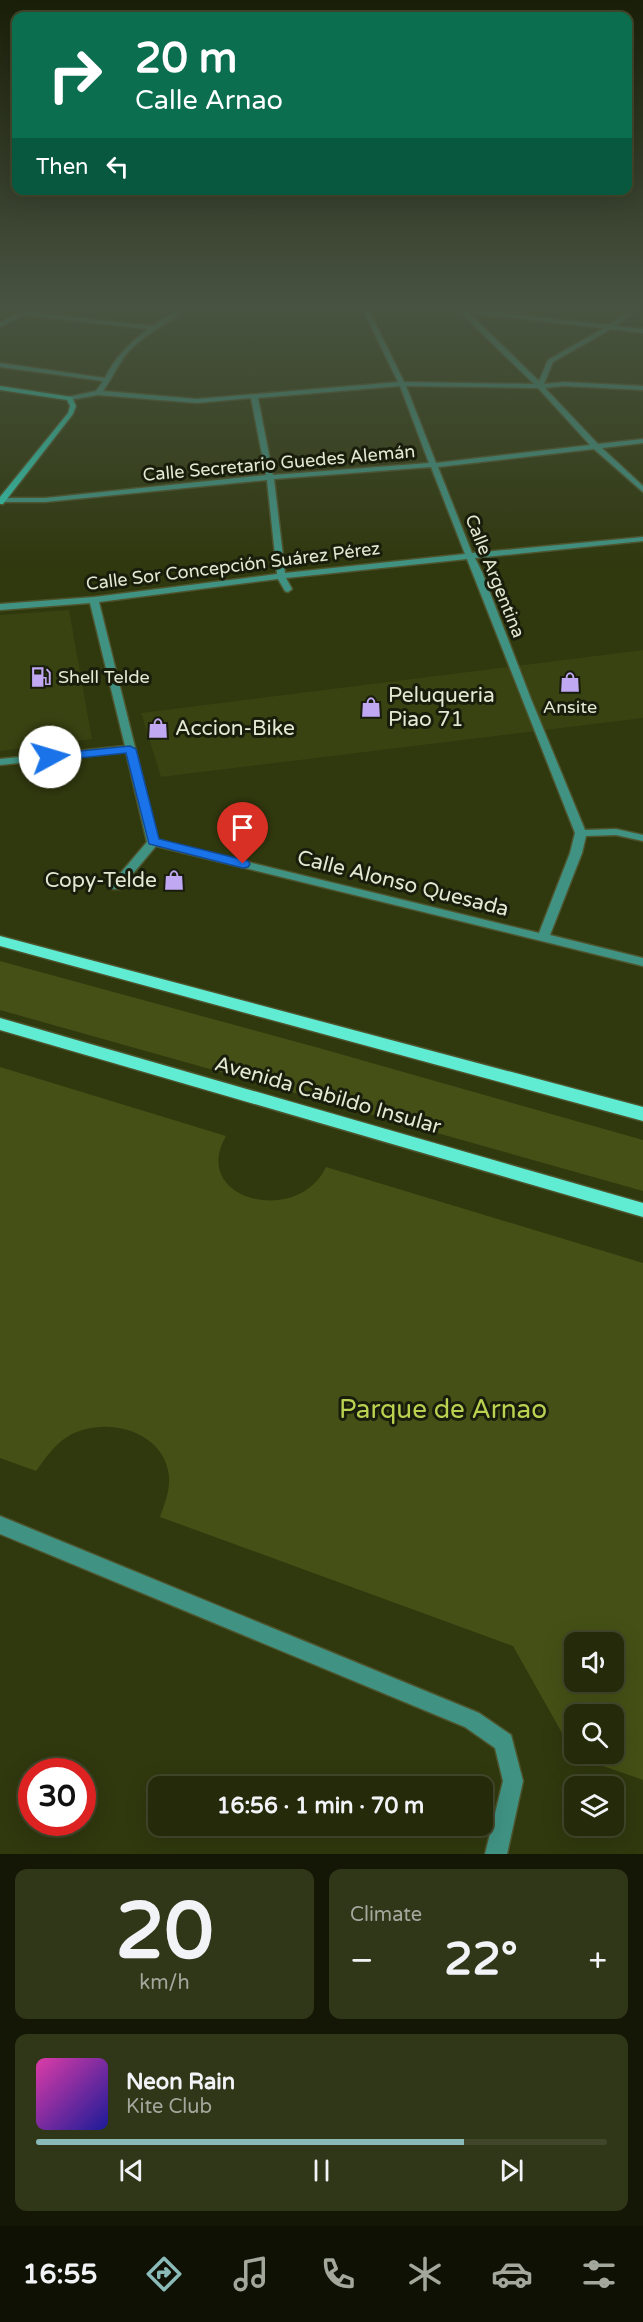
<!DOCTYPE html>
<html lang="en">
<head>
<meta charset="utf-8">
<style>
  :root { --surface:#242a0a; --page:#303618; --text:#f1f3f6; --muted:#a3a79c; --line:#41462b; --accent:#8bbbb9 }
  body { margin:0; font-family:"Varela Round",sans-serif; background:var(--page); color:var(--text); height:100vh; display:flex; flex-direction:column; font-size:22px; white-space:nowrap }
  * { box-sizing:border-box; margin:0 }
  p { font-size:20px; color:var(--muted) }
  .icon { flex:none; width:33px; height:33px; fill:none; stroke:currentColor; stroke-width:2; stroke-linecap:round; stroke-linejoin:round }
  .map { position:relative; height:1854px; overflow:hidden }
  .sheet { display:flex; flex-direction:column; gap:15px; padding:15px; background:#141706; flex:1 }
  .sheet>* { flex:none }
  .banner { position:absolute; left:12px; top:12px; width:620px; height:183px; border-radius:12px; box-shadow:0 6px 24px #0002,0 0 0 2px var(--line); background:#0b6e4f; color:#fff; overflow:hidden }
  .controls { position:absolute; left:564px; top:1632px; display:grid; gap:12px }
  .controls a { display:grid; place-items:center; width:60px; height:60px; border-radius:12px; background:var(--surface); box-shadow:0 6px 24px #0002,0 0 0 2px var(--line); font-size:30px }
  .speed { position:absolute; left:18px; top:1758px; display:flex; gap:12px; font-size:30px; font-weight:700; text-align:center }
  .speed>* { display:grid; place-content:center; width:78px; height:78px; border-radius:50%; background:var(--surface); box-shadow:0 6px 24px #0002,0 0 0 2px var(--line); line-height:1 }
  .speed .limit { border:9px solid #d22; background:#fff; color:#111 }
  .pin { position:absolute; display:grid; place-items:center; width:51px; height:51px; color:#fff; margin:-62px -26px; border-radius:50% 50% 50% 0; rotate:-45deg; box-shadow:0 0 6px #0007 }
  .pin .icon { rotate:45deg }
  .me { position:absolute; width:66px; margin:-33px; rotate:84deg; stroke-linejoin:round; filter:drop-shadow(0 0 4px #0008) }
  .turn { display:flex; align-items:center; gap:21px; height:126px; padding:0 24px; font-size:27px }
  .turn .icon { width:78px; height:78px; stroke-width:2.5 }
  .turn b { display:block; font-size:42px; line-height:51px }
  .then { display:flex; align-items:center; height:57px; padding:0 24px; background:#0003; gap:12px; font-size:22px }
  .big { font-size:45px; font-weight:700; line-height:1.1 }
  .sheet .tile { flex:1; display:flex; flex-direction:column; justify-content:center; gap:9px; min-width:0; padding:0 21px; border-radius:12px; background:var(--page) }
  .sheet .dial { align-items:center; gap:0 }
  .dial b { font-size:78px; line-height:1 }
  .song { display:flex; align-items:center; gap:18px }
  .cover { width:72px; height:72px; border-radius:9px; background:linear-gradient(135deg,hsl(320 70% 55%),hsl(240 70% 35%)) }
  .played { height:6px; border-radius:3px; background:linear-gradient(90deg,var(--accent) 75%,var(--line) 75%) }
  .keys { display:flex; justify-content:space-around; direction:ltr }
  .heat { display:flex; justify-content:space-between; align-items:center; font-size:33px; direction:ltr }
  .sheet .tiles { flex:1; display:grid; gap:15px; grid-template-columns:1fr 1fr }
  .tile:last-child { grid-column:span 2 }
  .trip { position:absolute; left:148px; top:1776px; width:345px; height:60px; border-radius:12px; background:var(--surface); box-shadow:0 6px 24px #0002,0 0 0 2px var(--line); font-weight:700; line-height:60px; text-align:center }
  .tab-bar { display:flex; height:96px; justify-content:space-around; align-items:center; background:#0e1104; color:var(--muted) }
  .tab-bar .icon { width:42px; height:42px }
  .tab-bar .selected { color:var(--accent) }
  .tab-bar b { font-size:27px; color:var(--text) }
  .map>svg:first-child { display:block }
</style>
</head>
<body>
<div class="map">
<svg width="643" height="1854" viewBox="0 0 643 1854">
  <rect width="100%" height="100%" fill="#30380e"/>
  <path fill="#394211" d="M69,610L92,739L0,751V615Z
    M643,650V718L161,777L141,713Z"/>
  <path fill="#455016" fill-rule="evenodd" d="M0,961L319,1048L643,1140V1191L0,1010Z
    M0,1067L226,1136C189,1200 298,1227 326,1167L643,1263V1780L575,1756L513,1646L160,1517C165,1503 170,1491 169,1476C164,1429 102,1415 67,1437C53,1446 45,1459 36,1471L0,1458ZM574,1642H614V1682H574ZM574,1714H614V1754H574Z"/>
  <g fill="none" stroke-linecap="round" stroke-linejoin="round">
    <g stroke="#4d542d" stroke-width="3">
      <path id="street" d="M28,308L31,310L28,312L152,326L181,308H187C171,322 150,331 134,346C119,360 114,376 103,391L197,399L398,382L362,308H368L404,382L534,384L464,316L463,312L437,308H453L609,325L634,308H640L615,326L643,329V333L611,329L553,362L544,384L564,382L643,386V390L564,386L545,388L598,444L643,439V443L602,448L643,486V492L594,449L438,467L472,553L643,537V541L475,558L482,572L531,699L585,830L616,829L643,835V841L616,835L586,836L582,853L550,935L643,958V966L156,846L120,889H112L110,886L112,883L147,842L126,752L0,765V759L125,746L90,603L0,610V604L94,597L277,574L267,480L45,502H0V498H45L266,475L251,398L197,403L98,395L70,400L67,398L68,397L96,391L103,381L0,367V363L105,378C115,357 130,343 148,329L23,315L0,327V323ZM469,313L604,328L548,360L539,381ZM400,386L429,463L273,475L258,398ZM406,386L538,388L590,445L436,463ZM431,467L465,554L285,573L274,479ZM467,559L575,833L570,853L539,933L158,840L99,602L278,579L285,591L288,592L292,589L286,578Z
        M0,1516L479,1713L511,1735L523,1781L507,1854H485L503,1781L495,1748L465,1727L0,1534Z"/>
    </g>
    <g stroke="#4d542d" stroke-width="3">
      <path id="secondary" d="M0,386L72,397L76,406L73,414L3,504H0V497L68,413L70,406L67,400L0,390Z"/>
    </g>
    <g stroke="#4d542d" stroke-width="3">
      <path id="primary" d="M0,936L643,1107V1121L0,946Z
        M0,1018L643,1203V1217L0,1030Z"/>
    </g>
    <use href="#street" fill="#409383" fill-rule="evenodd"/>
    <use href="#secondary" fill="#31c8b0" fill-rule="evenodd"/>
    <use href="#primary" fill="#60ecd3" fill-rule="evenodd"/>
  </g>
  <linearGradient id="sky" x2="0" y2="1"><stop stop-color="#1a1f08"/><stop offset="0.54" stop-color="#485341"/><stop offset="1" stop-color="#485341" stop-opacity="0"/></linearGradient>
  <rect width="643" height="567" fill="url(#sky)"/>
  <path fill="#1a73e8" stroke="#114b97" stroke-width="1.5" d="M130,746L136,749L159,839L248,861L250,864L248,867L243,868L149,844L126,753L50,761L44,757L50,754Z"/>
  <defs>
    <g id="fuel-bare" transform="scale(1.62)"><path d="M-5.5-6h7V0h2V4h1.3V-2.5L3-4.5l.8-.8L6-3V5H2.5V1h-1V6h-7ZM-4.2-4.7v3.2H.2V-4.7Z" fill="#c1a8f3" stroke="#191d0c" stroke-width="2.5" paint-order="stroke"/></g>
    <g id="shop-bare" transform="scale(1.62)"><path d="M-5-2.5h2.3a2.7 3.5 0 0 1 5.4 0H5L5.5 6h-11ZM-1.5-2.5h3a1.5 2.3 0 0 0-3 0Z" fill="#c1a8f3" stroke="#191d0c" stroke-width="2.5" paint-order="stroke"/></g>
  </defs>
  <g fill-rule="evenodd">
    <use href="#fuel-bare" x="41" y="677"/>
    <use href="#shop-bare" x="570" y="682"/>
    <use href="#shop-bare" x="371" y="707"/>
    <use href="#shop-bare" x="158" y="728"/>
    <use href="#shop-bare" x="174" y="880"/>
  </g>
  <g text-anchor="middle" stroke-width="6" stroke-linejoin="round" paint-order="stroke">
    <g font-size="18" fill="#e3e9d2" stroke="#191d0c">
      <text transform="translate(279 463) rotate(-5)" y="6">Calle Secretario Guedes Alemán</text>
      <text transform="translate(233 566) rotate(-7)" y="6">Calle Sor Concepción Suárez Pérez</text>
      <text transform="translate(495 576) rotate(68)" y="6">Calle Argentina</text>
    </g>
    <g font-size="18" fill="#e3e9d2" stroke="#191d0c" text-anchor="start">
      <text x="58" y="683">Shell Telde</text>
      <text x="570" y="713" text-anchor="middle">Ansite</text>
    </g>
    <g font-size="21" fill="#e3e9d2" stroke="#191d0c" text-anchor="start">
      <text x="388" y="702">Peluqueria<tspan x="388" dy="24">Piao 71</tspan></text>
      <text x="175" y="735">Accion-Bike</text>
      <text x="157" y="887" text-anchor="end">Copy-Telde</text>
    </g>
    <g font-size="21" fill="#e3e9d2" stroke="#191d0c">
      <text transform="translate(403 883) rotate(14)" y="7">Calle Alonso Quesada</text>
      <text transform="translate(328 1095) rotate(16)" y="7">Avenida Cabildo Insular</text>
    </g>
    <g font-size="26" fill="#b9d250" stroke="#191d0c">
      <text x="443" y="1418">Parque de Arnao</text>
    </g>
  </g>
</svg>
<div class="controls">
<a><svg class="icon" aria-label="sound" viewBox="0 0 24 24"><path d="M4 9h4l5-4v14l-5-4H4zM17 9q2 3 0 6"/></svg></a>
<a><svg class="icon" aria-label="search" viewBox="0 0 24 24"><circle cx="10" cy="10" r="6"/><path d="M15 15l6 6"/></svg></a>
<a><svg class="icon" aria-label="layers" viewBox="0 0 24 24"><path d="M12 4l9 5-9 5-9-5zM3 14l9 5 9-5"/></svg></a>
</div>
<div class="speed"><div class="limit">30</div></div>
<div class="pin" style="left:243px;top:864px;background:#d93025"><svg class="icon" aria-label="arrive" viewBox="0 0 24 24"><path d="M6 21V4h12l-3 4 3 4H6"/></svg></div>
<svg class="me" style="left:50px;top:757px" viewBox="-20 -20 40 40"><circle r="19" fill="#fff"/><path d="M0-13L10 11 0 6-10 11z" fill="#1a73e8"/></svg>
<div class="trip">16:56 · 1 min · 70 m</div>
<div class="banner">
<div class="turn"><svg class="icon" aria-label="right" viewBox="0 0 24 24"><path d="M7 20v-9h11M14 6l5 5-5 5"/></svg><div><b>20 m</b>Calle Arnao</div></div>
<div class="then">Then<svg class="icon" aria-label="left" viewBox="0 0 24 24"><path d="M17 20v-9H6M10 6l-5 5 5 5"/></svg></div>
</div>
</div>
<section class="sheet">
<div class="tiles">
<div class="tile dial"><b>20</b><p>km/h</p></div>
<div class="tile"><p>Climate</p>
<div class="heat"><a>−</a><b class="big">22°</b><a>+</a></div>
</div>
<div class="tile">
<div class="song"><i class="cover"></i><div><b>Neon Rain</b><p>Kite Club</p></div></div>
<div class="played"></div>
<div class="keys"><svg class="icon" aria-label="previous" viewBox="0 0 24 24"><path d="M18 5L8 12l10 7zM5 5v14"/></svg><svg class="icon" aria-label="pause" viewBox="0 0 24 24"><path d="M8 5v14M16 5v14"/></svg><svg class="icon" aria-label="next" viewBox="0 0 24 24"><path d="M6 5l10 7-10 7zM19 5v14"/></svg></div>
</div>
</div>
</section>
<nav class="tab-bar">
<b>16:55</b>
<svg class="icon selected" aria-label="directions" viewBox="0 0 24 24"><path d="M12 3l9 9-9 9-9-9zM9 14v-3h6M13 9l2 2-2 2"/></svg>
<svg class="icon" aria-label="music" viewBox="0 0 24 24"><path d="M9 18V5l10-2v13"/><circle cx="6" cy="18" r="3"/><circle cx="16" cy="16" r="3"/></svg>
<svg class="icon" aria-label="phone" viewBox="0 0 24 24"><path d="M5 4h4l2 5-3 2q2 4 5 5l2-3 5 2v4C11 20 4 13 5 4z"/></svg>
<svg class="icon" aria-label="climate" viewBox="0 0 24 24"><path d="M12 3v18M4 7l16 10M4 17L20 7"/></svg>
<svg class="icon" aria-label="car" viewBox="0 0 24 24"><path d="M5 17H2v-5l4-1 3-4h7l3 4 3 1v5h-3M9 17h6M6 11h13"/><circle cx="7" cy="17" r="2"/><circle cx="17" cy="17" r="2"/></svg>
<svg class="icon" aria-label="filters" viewBox="0 0 24 24"><path d="M4 7h16M4 17h16"/><circle cx="9" cy="7" r="2"/><circle cx="15" cy="17" r="2"/></svg>
</nav>
</body>
</html>
